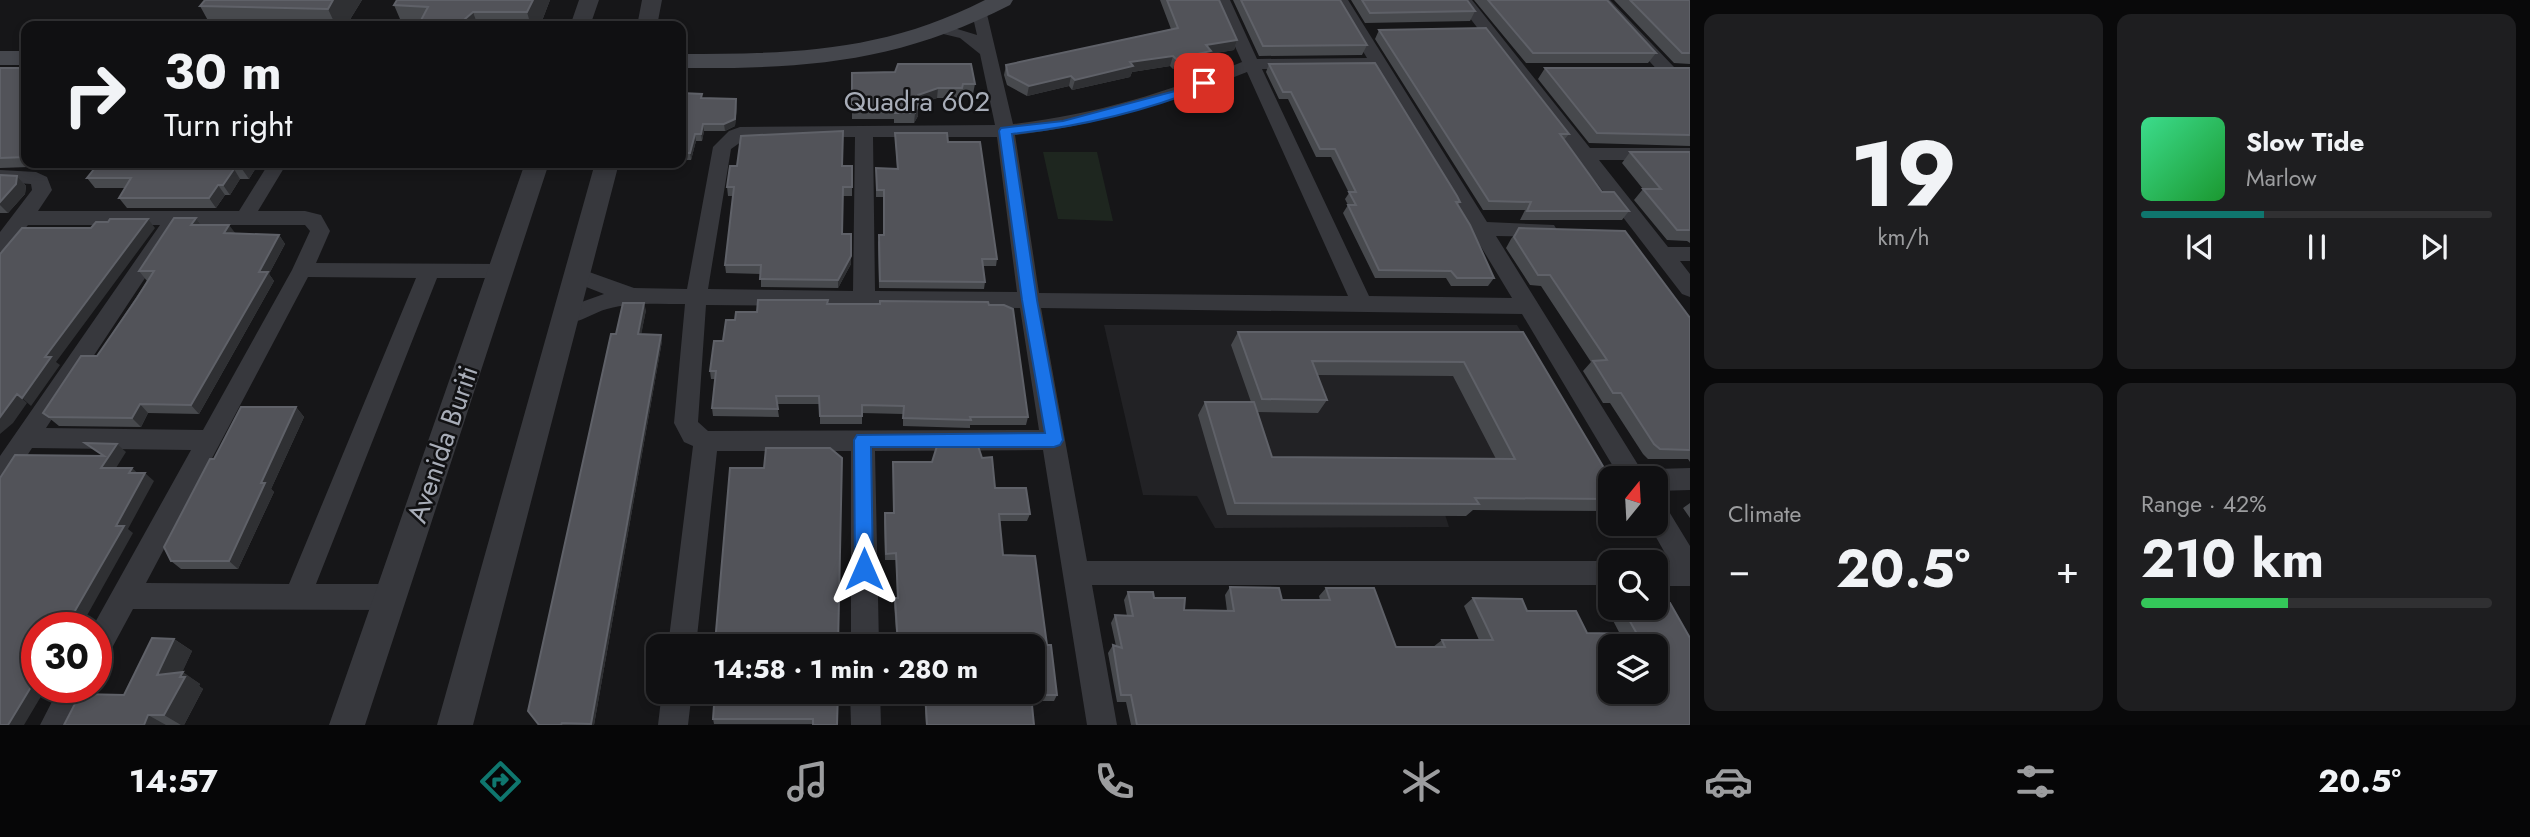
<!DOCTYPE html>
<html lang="en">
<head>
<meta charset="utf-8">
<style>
  :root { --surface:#101012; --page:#1e1e20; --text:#f1f3f6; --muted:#9c9d9f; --line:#303032; --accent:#0f766e }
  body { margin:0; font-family:Jost,sans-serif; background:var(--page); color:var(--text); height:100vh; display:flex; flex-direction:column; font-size:26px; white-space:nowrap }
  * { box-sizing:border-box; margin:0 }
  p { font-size:23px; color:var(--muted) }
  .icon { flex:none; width:38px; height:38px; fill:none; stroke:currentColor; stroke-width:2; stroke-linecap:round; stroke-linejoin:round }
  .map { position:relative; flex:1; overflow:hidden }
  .side { display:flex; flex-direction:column; gap:14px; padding:14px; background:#09090a; width:840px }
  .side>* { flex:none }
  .hud { position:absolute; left:21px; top:21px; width:665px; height:147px; border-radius:14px; box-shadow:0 4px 10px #0003,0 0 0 2px var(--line); background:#101012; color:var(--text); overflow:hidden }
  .needle { width:46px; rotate:18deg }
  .controls { position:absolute; left:1598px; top:466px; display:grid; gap:14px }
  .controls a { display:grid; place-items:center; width:70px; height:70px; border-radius:14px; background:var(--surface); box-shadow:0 4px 10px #0003,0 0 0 2px var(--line); font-size:35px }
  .speed { position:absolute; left:21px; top:612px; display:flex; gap:14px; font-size:35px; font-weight:700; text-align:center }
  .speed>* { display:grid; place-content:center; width:91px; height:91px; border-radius:50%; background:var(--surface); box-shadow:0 4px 10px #0003,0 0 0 2px var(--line); line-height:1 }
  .speed .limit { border:10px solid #d22; background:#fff; color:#111 }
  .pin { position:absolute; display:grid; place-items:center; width:60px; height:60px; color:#fff; margin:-30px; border-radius:14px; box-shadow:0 4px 10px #0006 }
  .me { position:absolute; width:77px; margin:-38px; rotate:0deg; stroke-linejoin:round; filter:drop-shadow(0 0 5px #0008) }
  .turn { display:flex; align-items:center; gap:24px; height:147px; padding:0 28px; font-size:32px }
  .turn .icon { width:91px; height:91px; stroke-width:2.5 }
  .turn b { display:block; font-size:49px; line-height:60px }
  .big { font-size:52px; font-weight:700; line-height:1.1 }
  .side .tile { flex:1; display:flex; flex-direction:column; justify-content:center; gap:10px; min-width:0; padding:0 24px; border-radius:14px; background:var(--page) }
  .side .dial { align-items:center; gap:0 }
  .dial b { font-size:91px; line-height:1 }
  .song { display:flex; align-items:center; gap:21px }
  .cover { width:84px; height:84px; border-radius:10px; background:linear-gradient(135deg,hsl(150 70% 55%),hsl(130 70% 35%)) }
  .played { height:7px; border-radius:4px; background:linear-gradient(90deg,var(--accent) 35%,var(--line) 35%) }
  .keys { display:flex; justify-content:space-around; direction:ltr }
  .heat { display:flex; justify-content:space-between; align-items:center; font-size:38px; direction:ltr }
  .charge { height:10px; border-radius:5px; background:linear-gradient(90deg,#34c759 42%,var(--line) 0) }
  .side .tiles { flex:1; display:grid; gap:14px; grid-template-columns:repeat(2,1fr) }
  .trip { position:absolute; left:646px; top:634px; width:399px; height:70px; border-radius:14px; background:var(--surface); box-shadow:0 4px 10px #0003,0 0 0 2px var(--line); font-weight:700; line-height:70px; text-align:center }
  .dock { display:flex; height:112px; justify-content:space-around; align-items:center; background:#060607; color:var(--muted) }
  .dock .icon { width:49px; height:49px }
  .dock .selected { color:var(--accent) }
  .dock b { font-size:32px; color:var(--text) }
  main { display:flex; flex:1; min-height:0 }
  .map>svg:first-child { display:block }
</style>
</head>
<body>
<main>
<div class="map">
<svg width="1690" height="725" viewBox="0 0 1690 725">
  <rect width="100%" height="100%" fill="#161618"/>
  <path fill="#222225" d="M1104,325H1517L1611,478L1443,508L1449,527L1215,528L1197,496L1143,495Z"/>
  <path fill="#1e261f" d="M1043,152H1097L1113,221L1058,219Z"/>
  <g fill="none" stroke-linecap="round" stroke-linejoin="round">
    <path fill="#37383d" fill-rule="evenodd" d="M1214,0H1230L1257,59L1367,58L1332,0H1348L1487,222L1554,225L1557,230L1554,235L1547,237L1496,236L1645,476L1656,469L1690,468V490L1656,491V478H1620L1522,314L1041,308L1087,561H1610L1613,562H1610V585H1092L1117,725H1087L1043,450L875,451L879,646H851V451H717L696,646H668L693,446L684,442L674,423L685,304C658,304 632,302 607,309C591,313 576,327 559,322L556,316L559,310L604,294L571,281L567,276L571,271L578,268L634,288L687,289L713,147L729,131L740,127L995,125L980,54L960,38L935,32L933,29L935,26L941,24L977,35L972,13L980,8L986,10L1013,124C1093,115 1168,92 1242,62ZM1373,68L1512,298L1369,296L1262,69ZM1247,72L1348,296L1039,293L1015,135C1095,126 1172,102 1247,72ZM748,137H855L853,291L708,289L731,149ZM873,137H997L1017,292L875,291ZM706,305L1020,308L1039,430L708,431L698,422Z
      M1456,0H1472L1590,148H1690V160H1599L1668,247H1690V261H1680L1690,274V297L1682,294Z
      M1593,0H1610L1674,67L1676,71L1674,75H1662Z
      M269,163H287L258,211H305L321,215L330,231L316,263L501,264L508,266L511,271L508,276L501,278H437L316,584H390L400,588L404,597L400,606L390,610L133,609L106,659L96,663V628H92L191,450L32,448L9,484L0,487V456L160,225H28L7,250L0,252V232L32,190L31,184L0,182V170L36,172L47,177L52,190L38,211H239ZM180,225H305L310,231L292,270L203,430L46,428ZM308,277L416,278L289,584L146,583Z
      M1656,502L1665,505L1690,546V586H1656V562H1670L1648,523H1656Z
      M59,688H90L71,725H40Z
      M662,691H692L688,725H658Z
      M850,691H880L881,725H851Z"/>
    <path fill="#37383d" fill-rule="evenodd" d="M579,0H599L590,26H570Z
      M642,0H662L657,26H637Z
      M525,163H549L365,725H329Z
      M595,163H619L473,725H437Z"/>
    <path fill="#45474d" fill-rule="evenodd" d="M985,0H1013L1010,5C897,63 805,69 681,68V54C793,54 883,52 985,0Z
      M0,51H26V65H0Z"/>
  </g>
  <path fill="#47494d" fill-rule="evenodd" d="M205,0H362L346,26H211L200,6Z
    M550,0L540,26H403L394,5Z
    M1160,0H1219L1237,40L1234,50L1210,54L1208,61L1173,69L1170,66L1132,72L1130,77L1072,90L1069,86L1027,96L1007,85L1004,75L1006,65L1171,29Z
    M1233,0H1340L1367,45L1362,55L1259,56Z
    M1351,0H1467L1475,11L1470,21L1365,23Z
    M1474,0H1607L1656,53L1648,63H1526Z
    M1614,0H1690V64L1674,63Z
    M1379,30L1569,134L1564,140L1602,192L1629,211L1622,220H1520L1525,210H1483L1375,39Z
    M1269,64L1460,202L1458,205L1494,278L1488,286H1451L1446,278H1375L1343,213L1348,205L1345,199L1349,193L1331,157H1316L1288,99H1279L1266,72Z
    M0,68H26V163H61L58,166L0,168Z
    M1545,68H1690V146L1589,143L1538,79Z
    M852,73L975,84L973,94H962L961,98H937L918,104V116L914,123H894V119H852Z
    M681,93L737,106L735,126L725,131H704L702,141H696L691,160H681Z
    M895,133L948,142L997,259L996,266H983L985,282L984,289L879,288L878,242L883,235V197H876V168L897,169Z
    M1630,152H1690V243L1687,241L1667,240L1634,200L1643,189L1622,163Z
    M99,163H259L249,179H240L230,195H225L216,208H127L119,198L125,188H95L87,178Z
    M737,166H852V196H843L842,234H851V264L838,288L761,287V274L726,273L725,265L733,196H728L727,187Z
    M0,175L17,176L26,186L25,194L8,213H0Z
    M196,218L201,225L235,233L279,235L285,244L269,274L274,281L199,414L148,413L141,427L59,426L43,413L97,356L147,281L139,271Z
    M1519,228L1690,318V462L1688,459H1648L1643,454L1610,403H1603L1583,371L1591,362L1541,286L1530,285L1506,248L1511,239Z
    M829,304L989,305L1028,417L1026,425H970V428L903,426V414L862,413V424H820V404H777L779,417L713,416L712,408L715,379H711L710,371L723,341L735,320L757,312Z
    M646,310L641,334L661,335L662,341L594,725H539L616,334Z
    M1238,332H1523L1610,478V510L1608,511L1473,510L1466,516L1227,515L1198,415L1205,402H1251L1231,345ZM1317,375L1453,376L1496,459L1272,457L1257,412L1318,413L1327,400Z
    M296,407L304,417L271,489L274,492L238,569H181L171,561L214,459Z
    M982,458L995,488L1030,514L1027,521H1000L1003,555L1047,645L1057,695L1054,701H1032L1034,725H926L924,691H1032V646H897L894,604L895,598H897L896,560H885L884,521L885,513H893V462H932Z
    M1690,503V518L1683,508Z
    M1230,587L1282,600H1320L1319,596L1326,588L1396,647H1433L1442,640H1479L1464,606L1473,598L1527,611L1587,633L1620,634L1608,611L1613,607H1656L1690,725H1131L1126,702H1117L1108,653L1113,645L1116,646L1111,623L1115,615L1127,616L1124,600L1128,592L1154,598L1184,610L1227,611L1225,595Z
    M174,639L192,651L182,672L200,684L199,686L203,689L184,725H64L124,695Z
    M838,691L813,724H714L713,719Z"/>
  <path fill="#2f3033" d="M333,0H362L346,26H336L328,9Z
    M533,0H550L540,26H531L527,12Z
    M473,12L478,26H457Z
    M1237,40L1234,50L1210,54L1208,61L1173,69L1176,59L1206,45Z
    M1173,56L1170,66L1132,72L1130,77L1072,90L1075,80L1130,62Z
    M1071,76L1069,86L1027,96L1029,86Z
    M938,88L937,98L917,105L918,95Z
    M736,99L737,106L735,126L725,131L724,124Z
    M918,106V116L914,123L915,113Z
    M703,124L704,131L702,141L701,134Z
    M695,134L696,141L691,160L690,153Z
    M246,163H259L249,179L242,169Z
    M234,169L240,179L230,195L223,185Z
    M17,176L26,186L25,194L8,213L0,205V202Z
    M218,185L225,195L216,208L209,198Z
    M196,218L203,228L191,225Z
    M148,219L155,228L56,362L60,365L31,406L22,398L45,357Z
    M229,225L236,234L224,233Z
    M279,235L285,244L269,274L274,281L199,414L191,405L259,272Z
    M851,256V264L838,288V280Z
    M644,303L646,310L640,341L638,334Z
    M661,335L662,341L594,725H592L591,724Z
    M17,394L27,403L13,423L0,434V417Z
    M140,404L148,413L141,427L132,418Z
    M296,407L304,417L271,489L274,492L238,569L229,561L261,483Z
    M117,444L126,452L111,476L101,468Z
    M132,468L141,476L129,473Z
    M145,473L154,481L128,529L133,533L80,628H65L116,526Z
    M174,639L192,651L176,686L157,675Z
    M183,672L200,684L199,686L203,689L184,725H181L164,715Z
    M37,677V688H46L24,725H8Z
    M148,715L166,725H144Z"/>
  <path fill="#525359" stroke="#5f6168" stroke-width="2" fill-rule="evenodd" d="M205,0H333L328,9L200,6Z
    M397,0H533L527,12H473L457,26H418L428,7L394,5Z
    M1167,0H1219L1237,40L1206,45L1211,51L1176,59L1173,56L1130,62L1133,66L1075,80L1071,76L1029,86L1008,75L1006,65L1178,28Z
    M1241,0H1340L1367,45L1263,46Z
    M1362,0H1467L1475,11L1370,13Z
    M1488,0H1607L1656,53H1533Z
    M1630,0H1690V53H1682Z
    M1486,28L1569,134H1560L1602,192H1614L1629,211H1527L1531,202L1489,201L1379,30Z
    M1375,63L1457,196L1460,202H1456L1470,225L1494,278H1457L1451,271L1379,270L1348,205H1356L1349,192H1356L1335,149H1320L1291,92H1283L1269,64Z
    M898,64H971L975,84H963L962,88H938L918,95V106L915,113H895L894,109H852V73L895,72Z
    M0,68H26V157L0,158Z
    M1545,68H1690V135L1597,133Z
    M681,93L702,94L701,98L736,99L735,119L724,124H703L701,134H695L690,153H681Z
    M843,131L842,166H852V187H843L842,234H851V256L838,280L760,279L761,265H725L734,187H727L730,166H737L741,136Z
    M895,133H947L948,142H980L997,259H982L985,282L880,281L879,235H884V190H877L876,168L898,169Z
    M1630,152H1690V230H1677L1643,189H1661Z
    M99,163H246L242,169H234L223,185H218L209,198H119L131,178H87Z
    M0,175L17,176L16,184L0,202Z
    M174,218H196L191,225H229L224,233L279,235L259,272H268L191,405L140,404L132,418L49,417L43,413L81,356H97L137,298L154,271H139Z
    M110,219H148L45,357H51L22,398L17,394L0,417V254L22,228H91L96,222H108Z
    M1519,228L1625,231L1690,318V450L1660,449L1654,444L1621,393H1613L1593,361L1607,360L1550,275H1538L1514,237Z
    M758,300H828L827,304H880V301L988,302L989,305H1004L1013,309L1028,417H970L971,420L903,418L904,406L862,405V416H820L819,396H776L778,409L712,408L716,371H710L714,341H723L726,320H735L736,312H757Z
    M623,303H644L638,334L661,335L591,724L562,723L561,725H539L528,711L611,334H616Z
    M1238,332H1523L1610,478V499L1475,498L1479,504L1235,503L1205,402H1254L1272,457L1515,459L1464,362L1312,361L1327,400L1262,399Z
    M241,407H296L261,483H265L229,561H171L164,547L210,459H214Z
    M85,443L117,444L101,468H132L129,473H145L116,526H124L65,628H37V677L8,725H0V478L15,455L104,456Z
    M937,446H978L982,458L992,457L995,488H1026L1030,514H999L1003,555L1035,556L1047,645H1051L1057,695H1031L1034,725H927L925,691H1032V646H916V642L898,645L895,598H898L896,553L886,554L885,513H894L893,462H932Z
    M766,448H830L842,458L838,646H722L715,643L730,468H764Z
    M1230,587L1279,588L1282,600H1330L1326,588H1374L1396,647H1445L1442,640H1493L1473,598L1522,599L1527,611H1576L1587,633L1637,634L1622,607H1656V603H1670L1690,638V725H1137L1131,695H1121L1113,645L1122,648L1115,615L1133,616L1128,592H1153L1154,598H1185L1184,610L1234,611ZM1610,646H1656V691H1610Z
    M152,638L174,639L157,675L183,672L180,677H185L164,715H148L144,725H64L80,694L124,695Z
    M715,691H838L837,725H813V719H713Z"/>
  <path fill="#1a73e8" stroke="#114b97" stroke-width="2" d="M1204,80L1208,81V86C1146,111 1078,127 1012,134L1037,300L1063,440L1060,445L1054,447H871L873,569L871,575L864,577L857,575L855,569L854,440L857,435L1045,433L1022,300L999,131L1001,128L1063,121L1175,91Z"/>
  <g text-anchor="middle" stroke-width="5" stroke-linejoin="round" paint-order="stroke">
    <g font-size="28" fill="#a8adb8" stroke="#111113">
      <text x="917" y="111">Quadra 602</text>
      <text transform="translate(442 444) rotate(-71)" y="10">Avenida Buriti</text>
    </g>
  </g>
</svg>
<div class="controls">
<a><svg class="needle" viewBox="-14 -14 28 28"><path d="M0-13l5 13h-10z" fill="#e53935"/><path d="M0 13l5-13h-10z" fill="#9c9d9f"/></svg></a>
<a><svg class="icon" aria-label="search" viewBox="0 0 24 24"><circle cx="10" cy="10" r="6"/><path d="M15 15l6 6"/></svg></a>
<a><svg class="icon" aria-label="layers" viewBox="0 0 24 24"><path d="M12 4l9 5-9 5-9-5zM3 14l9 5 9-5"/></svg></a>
</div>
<div class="speed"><div class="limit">30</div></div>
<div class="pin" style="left:1204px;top:83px;background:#d93025"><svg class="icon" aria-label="arrive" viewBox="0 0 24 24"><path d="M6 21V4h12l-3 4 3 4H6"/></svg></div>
<svg class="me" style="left:864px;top:569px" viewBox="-20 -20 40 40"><path d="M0-17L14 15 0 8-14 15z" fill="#1a73e8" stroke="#fff" stroke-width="4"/></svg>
<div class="trip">14:58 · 1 min · 280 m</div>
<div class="hud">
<div class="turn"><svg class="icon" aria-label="right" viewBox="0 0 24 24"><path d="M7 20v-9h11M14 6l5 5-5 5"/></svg><div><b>30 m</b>Turn right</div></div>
</div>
</div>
<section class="side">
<div class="tiles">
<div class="tile dial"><b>19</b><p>km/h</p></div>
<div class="tile">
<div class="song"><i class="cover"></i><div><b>Slow Tide</b><p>Marlow</p></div></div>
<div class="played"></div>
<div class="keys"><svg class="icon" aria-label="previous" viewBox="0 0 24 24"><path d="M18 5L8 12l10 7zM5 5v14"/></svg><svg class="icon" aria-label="pause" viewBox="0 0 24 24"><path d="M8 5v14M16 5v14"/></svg><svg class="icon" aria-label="next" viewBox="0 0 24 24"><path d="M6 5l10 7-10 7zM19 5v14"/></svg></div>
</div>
<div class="tile"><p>Climate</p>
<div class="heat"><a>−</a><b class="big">20.5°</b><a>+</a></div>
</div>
<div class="tile"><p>Range · 42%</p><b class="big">210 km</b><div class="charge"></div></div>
</div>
</section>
</main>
<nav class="dock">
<b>14:57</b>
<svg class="icon selected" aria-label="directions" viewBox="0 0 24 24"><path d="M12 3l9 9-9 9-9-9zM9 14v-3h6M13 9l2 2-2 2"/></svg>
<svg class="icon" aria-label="music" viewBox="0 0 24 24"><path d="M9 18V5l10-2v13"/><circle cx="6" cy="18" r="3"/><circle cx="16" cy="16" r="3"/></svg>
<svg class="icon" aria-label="phone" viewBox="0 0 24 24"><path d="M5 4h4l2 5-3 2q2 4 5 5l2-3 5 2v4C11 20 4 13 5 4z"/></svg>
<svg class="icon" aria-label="climate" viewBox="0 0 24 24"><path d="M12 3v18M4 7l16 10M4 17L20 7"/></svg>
<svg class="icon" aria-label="car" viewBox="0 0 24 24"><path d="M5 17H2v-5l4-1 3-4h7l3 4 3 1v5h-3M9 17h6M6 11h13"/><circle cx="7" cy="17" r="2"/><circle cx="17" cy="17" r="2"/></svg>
<svg class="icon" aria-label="filters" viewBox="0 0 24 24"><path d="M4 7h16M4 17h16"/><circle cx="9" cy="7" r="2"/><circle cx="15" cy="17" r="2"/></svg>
<b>20.5°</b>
</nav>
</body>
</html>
